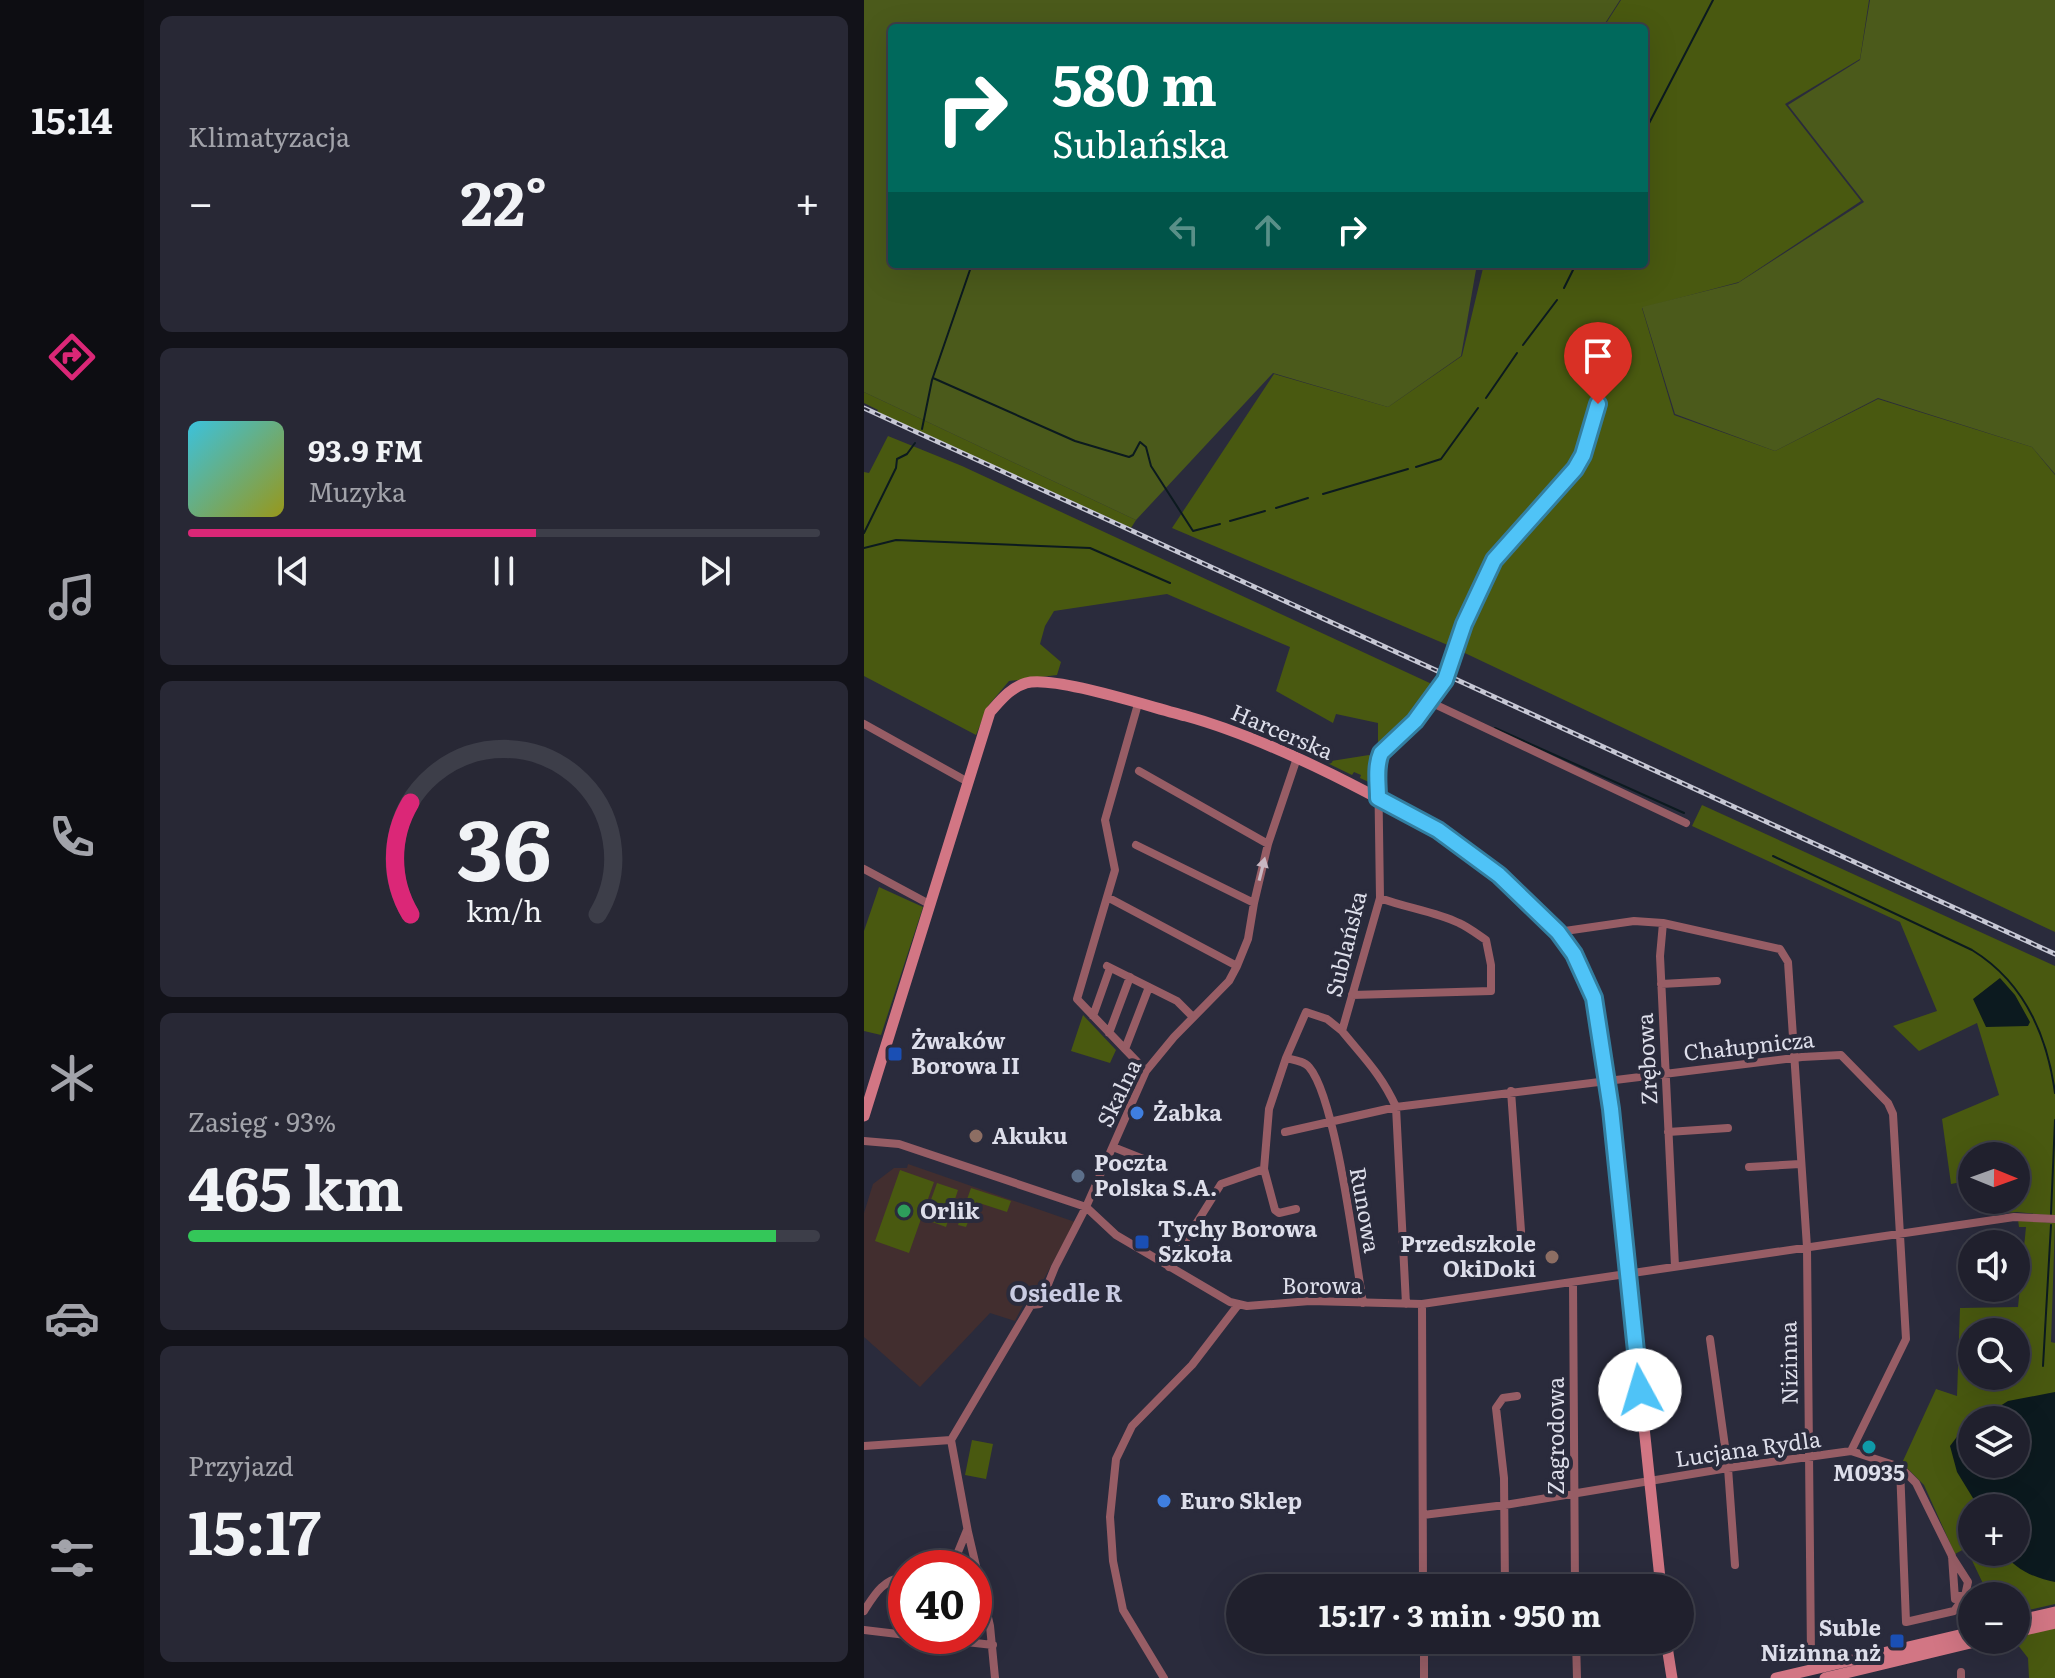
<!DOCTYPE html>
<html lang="pl">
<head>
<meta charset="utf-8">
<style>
  :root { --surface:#20202d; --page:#282835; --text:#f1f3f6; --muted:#a2a3aa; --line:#3d3e49; --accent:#db2777 }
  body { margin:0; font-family:Literata,serif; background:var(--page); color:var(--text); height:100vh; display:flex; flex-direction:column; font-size:30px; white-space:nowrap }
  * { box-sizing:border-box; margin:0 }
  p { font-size:26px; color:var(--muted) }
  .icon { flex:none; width:44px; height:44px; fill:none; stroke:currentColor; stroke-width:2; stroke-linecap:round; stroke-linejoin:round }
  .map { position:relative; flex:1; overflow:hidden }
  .sheet { display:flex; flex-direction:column; gap:16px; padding:16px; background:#121219; width:720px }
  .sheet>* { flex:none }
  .guide { position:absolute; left:24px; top:24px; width:760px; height:244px; border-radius:8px; box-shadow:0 8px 32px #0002,0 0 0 2px var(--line); background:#00695c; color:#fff; overflow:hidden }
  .needle { width:52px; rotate:91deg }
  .buttons { position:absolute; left:1094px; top:1142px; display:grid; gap:16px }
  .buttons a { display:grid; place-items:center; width:72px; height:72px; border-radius:50%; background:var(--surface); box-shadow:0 8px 32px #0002,0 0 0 2px var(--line); font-size:40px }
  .speed { position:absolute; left:24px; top:1550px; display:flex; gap:16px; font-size:40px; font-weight:700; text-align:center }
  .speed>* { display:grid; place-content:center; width:104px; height:104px; border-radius:50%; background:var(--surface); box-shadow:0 8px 32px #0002,0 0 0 2px var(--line); line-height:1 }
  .speed .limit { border:12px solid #d22; background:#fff; color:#111 }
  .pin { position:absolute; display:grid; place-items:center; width:68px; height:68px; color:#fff; margin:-82px -34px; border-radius:50% 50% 50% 0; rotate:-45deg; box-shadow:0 0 8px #0007 }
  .pin .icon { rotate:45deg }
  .me { position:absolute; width:88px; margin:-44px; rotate:354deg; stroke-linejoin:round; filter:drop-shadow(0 0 6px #0008) }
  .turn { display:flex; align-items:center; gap:28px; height:168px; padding:0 32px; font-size:36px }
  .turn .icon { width:104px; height:104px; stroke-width:2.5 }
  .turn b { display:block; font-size:56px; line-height:68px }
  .lanes { display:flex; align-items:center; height:76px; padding:0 32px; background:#0003; justify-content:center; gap:40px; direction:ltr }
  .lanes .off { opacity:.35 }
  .big { font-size:60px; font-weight:700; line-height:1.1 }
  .sheet .tile { flex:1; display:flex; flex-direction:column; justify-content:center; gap:12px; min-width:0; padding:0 28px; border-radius:12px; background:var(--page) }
  .sheet .dial { align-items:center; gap:0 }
  .dial svg { height:208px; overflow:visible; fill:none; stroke:var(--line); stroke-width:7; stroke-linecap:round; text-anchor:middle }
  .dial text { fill:var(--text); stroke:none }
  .song { display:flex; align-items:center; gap:24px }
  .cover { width:96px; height:96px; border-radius:12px; background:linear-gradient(135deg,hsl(190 70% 55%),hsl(60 70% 35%)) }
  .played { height:8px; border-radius:4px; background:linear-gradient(90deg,var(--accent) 55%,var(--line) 55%) }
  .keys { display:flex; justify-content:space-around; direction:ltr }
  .heat { display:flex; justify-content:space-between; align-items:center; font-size:44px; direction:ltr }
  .charge { height:12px; border-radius:6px; background:linear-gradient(90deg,#34c759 93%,var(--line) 0) }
  .trip { position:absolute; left:362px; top:1574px; width:468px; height:80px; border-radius:40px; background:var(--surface); box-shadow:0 8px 32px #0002,0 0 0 2px var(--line); font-weight:700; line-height:80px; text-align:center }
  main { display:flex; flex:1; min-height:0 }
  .dock { display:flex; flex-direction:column; width:144px; justify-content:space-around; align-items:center; background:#0d0d12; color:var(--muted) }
  .dock .icon { width:56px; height:56px }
  .dock .current { color:var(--accent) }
  .dock b { font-size:36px; color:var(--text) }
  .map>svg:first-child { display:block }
</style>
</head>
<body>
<main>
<nav class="dock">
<b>15:14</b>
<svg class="icon current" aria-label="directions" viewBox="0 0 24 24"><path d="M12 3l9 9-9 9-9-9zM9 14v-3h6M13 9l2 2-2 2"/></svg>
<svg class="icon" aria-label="music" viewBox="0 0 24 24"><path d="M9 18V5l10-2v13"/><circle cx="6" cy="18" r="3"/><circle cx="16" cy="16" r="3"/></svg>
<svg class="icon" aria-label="phone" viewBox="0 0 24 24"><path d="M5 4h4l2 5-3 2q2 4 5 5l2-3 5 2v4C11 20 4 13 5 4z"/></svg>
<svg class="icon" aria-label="climate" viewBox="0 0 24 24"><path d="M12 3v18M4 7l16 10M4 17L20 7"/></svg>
<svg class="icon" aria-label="car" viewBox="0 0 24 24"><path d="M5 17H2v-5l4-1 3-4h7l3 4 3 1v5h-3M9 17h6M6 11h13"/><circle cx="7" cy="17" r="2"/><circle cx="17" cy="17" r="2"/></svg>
<svg class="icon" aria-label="filters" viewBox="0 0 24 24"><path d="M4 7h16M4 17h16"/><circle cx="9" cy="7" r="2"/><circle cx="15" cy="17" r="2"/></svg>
</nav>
<section class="sheet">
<div class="tile"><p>Klimatyzacja</p>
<div class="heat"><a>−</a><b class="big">22°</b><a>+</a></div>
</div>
<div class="tile">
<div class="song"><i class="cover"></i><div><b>93.9 FM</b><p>Muzyka</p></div></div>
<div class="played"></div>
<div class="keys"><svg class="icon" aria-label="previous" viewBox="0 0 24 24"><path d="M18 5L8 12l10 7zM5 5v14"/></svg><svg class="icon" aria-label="pause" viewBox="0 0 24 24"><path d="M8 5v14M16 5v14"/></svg><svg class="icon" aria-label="next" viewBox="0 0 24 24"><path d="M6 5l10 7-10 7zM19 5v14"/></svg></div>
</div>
<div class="tile dial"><svg viewBox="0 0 100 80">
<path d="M14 69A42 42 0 1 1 86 69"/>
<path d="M14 69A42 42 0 0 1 14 26" stroke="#db2777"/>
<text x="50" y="56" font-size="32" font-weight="700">36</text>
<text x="50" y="72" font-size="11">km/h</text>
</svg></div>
<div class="tile"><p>Zasięg · 93%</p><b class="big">465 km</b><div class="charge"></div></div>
<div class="tile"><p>Przyjazd</p><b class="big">15:17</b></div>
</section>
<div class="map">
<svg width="1191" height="1678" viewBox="0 0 1191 1678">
  <rect width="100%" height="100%" fill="#2a2b3c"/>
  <path fill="#422e2f" d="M44,1164L211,1222L170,1297L161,1301L151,1321L126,1313L56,1387L0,1337V1213L9,1184L30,1168H43Z"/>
  <path fill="#495910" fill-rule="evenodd" d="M757,0H1005L996,59L921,104L997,201L875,282L778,308L810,415L911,451L1014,399L1168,447L1191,475V932L586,646L308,528L410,374L524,407L598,356L620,264H780V28H739Z
    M0,392L272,520L267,528L13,412L14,410L0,403Z
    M24,436L98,466L570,685L536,730L514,749V723L472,714L469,723L412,691L426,647L303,594L190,611L181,626L176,644L197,662L193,675L145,681L124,706L112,735L0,676V472L5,473Z
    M505,755L510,758L509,784L496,778L497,775L490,772L488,775L461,762Z
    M838,805L1191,966V1216L1153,1212L1130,1214L1128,1200H1152V1156H1108V1180L1087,1184L1078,1119L1135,1095L1113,1023L1055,1051L1029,1026L1073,1011L1036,922L828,826Z
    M15,887L59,907L17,1035L0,1031V931Z
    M219,1015L252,1050L246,1063L207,1051Z
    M36,1170L70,1182L45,1253L11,1241Z
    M73,1183L94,1190L82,1227L60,1219Z
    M107,1188L147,1201L143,1212L112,1202L102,1227L94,1225Z
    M1154,1220L1191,1223L1187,1342L1191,1343V1604L1152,1613V1596H1125L1102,1548L1091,1554L1060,1485L1038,1463L1072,1389L1093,1396L1096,1308L1154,1307L1162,1227H1155ZM1108,1332H1152V1376H1108ZM1108,1420H1152V1464H1108ZM1108,1508H1152V1552H1108Z
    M108,1440L129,1444L122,1479L101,1475Z
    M1191,1628V1678H1165L1164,1658L1150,1640L1152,1637Z"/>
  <path fill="#4b5a1b" d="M0,0H756L738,28H28V264H613L597,356L524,407L409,373L272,520L0,392Z
    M1006,0H1191V474L1168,447L1014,398L911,451L811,414L778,307L874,283L1000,202L924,105L996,60Z"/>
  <path fill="#0c1a1f" d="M1136,978L1151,995L1166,1022L1164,1026L1122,1027L1109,999Z
    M1191,1392V1582C1173,1579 1149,1569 1140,1552H1152V1508H1115L1093,1472L1086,1446L1098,1430L1108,1424V1464H1152V1420H1114L1144,1401Z"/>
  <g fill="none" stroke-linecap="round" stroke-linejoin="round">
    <path stroke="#0c1a1f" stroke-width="2" d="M780,133L849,0
      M700,288L712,264
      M659,345L693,300
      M69,378L211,441L265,457L269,455L276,442L282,447L287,466L329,531L356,524
      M622,398L653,353
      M58,429L68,380L108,264
      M552,467L577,459L614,408
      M459,494L544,469
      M412,508L444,498
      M366,521L401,511
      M0,533L32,468L33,459L43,454L51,443
      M0,548L32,540L226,548L306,583
      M631,728L820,813
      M909,856L1108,950C1160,982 1183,1034 1191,1093
      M1187,1214L1191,1120
      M1179,1366L1187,1225"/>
    <path stroke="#975d65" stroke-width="8" d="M566,702L822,823
      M274,704L241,820L251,870L213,999L282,1071
      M0,724L104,782
      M275,771L404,844
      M272,845L390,903
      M0,869L67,905
      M245,898L373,966
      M799,923L796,956L811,1266
      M694,932L770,921L799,923L916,949L924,962L943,1247L947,1657
      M243,966L313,1001L329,1017
      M797,984L853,981
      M488,995L627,991V965L622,940C613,934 604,927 595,923C570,911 542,908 516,898
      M229,1016L246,968
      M245,1033L266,977
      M261,1049L285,987
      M422,1058C430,1060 440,1061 445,1067C472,1098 491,1256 499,1303
      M647,1091L657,1231
      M421,1132L532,1107L938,1057L977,1055L1024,1103L1029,1114L1042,1339L987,1451L864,1468L641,1505L559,1515
      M804,1132L864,1128
      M0,1141L35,1144L222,1207L252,1235L366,1302L383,1306L446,1301L558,1304L1150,1217L1191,1219
      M249,1147L302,1168
      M885,1167L936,1164
      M400,1169L411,1210L415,1213L432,1209
      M305,1267L357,1184L400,1169L405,1109L422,1058L442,1012L463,1019L478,1031
      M709,1283L711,1588
      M542,1304L532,1107C517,1074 500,1058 478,1031L516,898L514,761L522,747L551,721L581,680L600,624L630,560L711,469L719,455L734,404
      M558,1304L559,1588
      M846,1339L864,1468L871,1565
      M0,1446L87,1440
      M987,1451L1036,1467L1042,1622L1090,1611L1101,1596H1091
      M1036,1467L1052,1483L1088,1556L1091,1599
      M1088,1557L1104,1582L1101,1596
      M76,1568L94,1552L103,1530
      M641,1588L640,1478L632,1408L639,1398L653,1396
      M0,1611C12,1592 19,1580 42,1576
      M0,1630L42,1635
      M49,1636L129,1645
      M560,1640V1678
      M643,1640V1645
      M712,1640L713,1678
      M1097,1672V1678
      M131,1678L126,1626L104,1532L87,1440L167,1305L176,1304L191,1267L222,1207L282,1071L310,1037L365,981L373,966L384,939L390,903L404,844L433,758
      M300,1678L259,1610L249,1561L246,1517L252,1459L268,1426L328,1365L374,1305"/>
    <path stroke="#d27684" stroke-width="11" d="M0,1116L126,712C137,700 146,688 162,683C190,675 289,708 322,716C373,730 422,752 469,775C545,813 606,846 667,906C682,921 699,936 710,955C747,1021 748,1125 756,1200C770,1329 783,1459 797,1588
      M1152,1621L1191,1612
      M1152,1632L1191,1623
      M802,1640L808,1678
      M912,1678L1108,1632
      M961,1678L1119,1640"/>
    <g stroke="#c7c8d5" stroke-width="5">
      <path id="rail" d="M0,408L1191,954"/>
    </g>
    <use href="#rail" stroke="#2a2b3c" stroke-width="2" stroke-dasharray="6" stroke-linecap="butt"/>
  </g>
  <defs><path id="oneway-solid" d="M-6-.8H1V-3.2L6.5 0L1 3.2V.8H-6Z" transform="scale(2)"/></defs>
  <use fill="#c8b7c2" href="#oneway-solid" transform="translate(398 869) rotate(-76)"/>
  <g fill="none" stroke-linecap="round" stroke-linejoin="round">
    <g stroke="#337fa1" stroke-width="20">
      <path id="route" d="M734,404L719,455L711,469L630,560L600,624L581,680L551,721L517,753C511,767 514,784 514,798L574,830L635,875L694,932L710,954L730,998L747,1109L776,1390"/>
    </g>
    <use href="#route" stroke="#4fc3f7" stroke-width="14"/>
  </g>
  <g fill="#1a4fb4" stroke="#2a2b3c" stroke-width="3">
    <rect x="23" y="1046" width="16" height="16" rx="4"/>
    <rect x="270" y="1234" width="16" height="16" rx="4"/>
    <rect x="1025" y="1633" width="16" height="16" rx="4"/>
  </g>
  <g fill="#3f7fe0" stroke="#2a2b3c" stroke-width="3">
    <circle cx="273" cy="1113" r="8"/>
    <circle cx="300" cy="1501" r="8"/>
  </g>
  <g fill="#8d6e63" stroke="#2a2b3c" stroke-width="3">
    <circle cx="112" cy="1136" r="8"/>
    <circle cx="688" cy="1257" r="8"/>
  </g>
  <circle fill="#5c6f8a" stroke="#2a2b3c" stroke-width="3" cx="214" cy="1176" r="8"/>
  <circle fill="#2e9e5b" stroke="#2a2b3c" stroke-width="3" cx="40" cy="1211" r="8"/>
  <circle fill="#0f9aa8" stroke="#2a2b3c" stroke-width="3" cx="1005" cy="1447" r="8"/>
  <g text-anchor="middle" stroke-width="8" stroke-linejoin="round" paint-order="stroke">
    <g font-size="22" fill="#dddeea" stroke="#2a2b3c">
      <text transform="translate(418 732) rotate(23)" y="8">Harcerska</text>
      <text transform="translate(482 944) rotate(-76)" y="8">Sublańska</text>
      <text transform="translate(885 1046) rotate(-6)" y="8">Chałupnicza</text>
      <text transform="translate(783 1059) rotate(-93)" y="8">Zrębowa</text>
      <text transform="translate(255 1093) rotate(-64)" y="8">Skalna</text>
      <text transform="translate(501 1210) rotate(80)" y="8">Runowa</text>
      <text x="458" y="1294">Borowa</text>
      <text transform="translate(925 1363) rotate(-91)" y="8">Nizinna</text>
      <text transform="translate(692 1436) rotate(-90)" y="8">Zagrodowa</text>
      <text transform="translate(884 1449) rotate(-8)" y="8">Lucjana Rydla</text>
    </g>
    <g font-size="22" font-weight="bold" fill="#dddeea" stroke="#2a2b3c" text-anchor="start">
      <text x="47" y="1049">Żwaków<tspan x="47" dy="25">Borowa II</tspan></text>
      <text x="289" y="1121">Żabka</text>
      <text x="128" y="1144">Akuku</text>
      <text x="230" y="1171">Poczta<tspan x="230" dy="25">Polska S.A.</tspan></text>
      <text x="56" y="1219">Orlik</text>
      <text x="294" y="1237">Tychy Borowa<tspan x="294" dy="25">Szkoła</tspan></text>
      <text x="672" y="1252" text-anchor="end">Przedszkole<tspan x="672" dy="25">OkiDoki</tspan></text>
      <text x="1005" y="1481" text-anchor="middle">M0935</text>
      <text x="316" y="1509">Euro Sklep</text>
      <text x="1017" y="1636" text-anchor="end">Suble<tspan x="1017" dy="25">Nizinna nż</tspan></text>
    </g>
    <g font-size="24" font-weight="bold" fill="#c9cbe2" stroke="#2a2b3c">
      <text x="202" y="1302">Osiedle R</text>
    </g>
  </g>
</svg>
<div class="buttons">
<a><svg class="needle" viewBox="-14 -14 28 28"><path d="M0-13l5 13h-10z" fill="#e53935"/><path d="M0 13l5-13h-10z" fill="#a2a3aa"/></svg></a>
<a><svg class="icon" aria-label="sound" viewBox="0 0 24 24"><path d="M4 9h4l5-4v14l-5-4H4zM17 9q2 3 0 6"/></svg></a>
<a><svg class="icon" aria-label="search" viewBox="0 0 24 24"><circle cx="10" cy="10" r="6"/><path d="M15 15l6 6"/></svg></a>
<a><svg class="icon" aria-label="layers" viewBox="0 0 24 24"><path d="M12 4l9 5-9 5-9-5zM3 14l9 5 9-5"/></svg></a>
<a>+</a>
<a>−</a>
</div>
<div class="speed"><div class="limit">40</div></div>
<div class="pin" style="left:734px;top:404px;background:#d93025"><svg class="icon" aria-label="arrive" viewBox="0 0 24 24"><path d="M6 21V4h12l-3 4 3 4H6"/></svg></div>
<svg class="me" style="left:776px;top:1390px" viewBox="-20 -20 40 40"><circle r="19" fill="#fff"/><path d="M0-13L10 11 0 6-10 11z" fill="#4fc3f7"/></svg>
<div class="trip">15:17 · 3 min · 950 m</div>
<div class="guide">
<div class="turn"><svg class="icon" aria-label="right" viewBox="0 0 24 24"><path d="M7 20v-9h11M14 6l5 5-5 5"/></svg><div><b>580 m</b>Sublańska</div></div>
<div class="lanes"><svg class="icon off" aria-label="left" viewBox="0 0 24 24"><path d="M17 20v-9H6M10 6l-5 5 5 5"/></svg><svg class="icon off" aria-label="ahead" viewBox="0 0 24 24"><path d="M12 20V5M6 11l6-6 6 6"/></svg><svg class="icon" aria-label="right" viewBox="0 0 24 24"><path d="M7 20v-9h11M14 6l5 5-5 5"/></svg></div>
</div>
</div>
</main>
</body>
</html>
